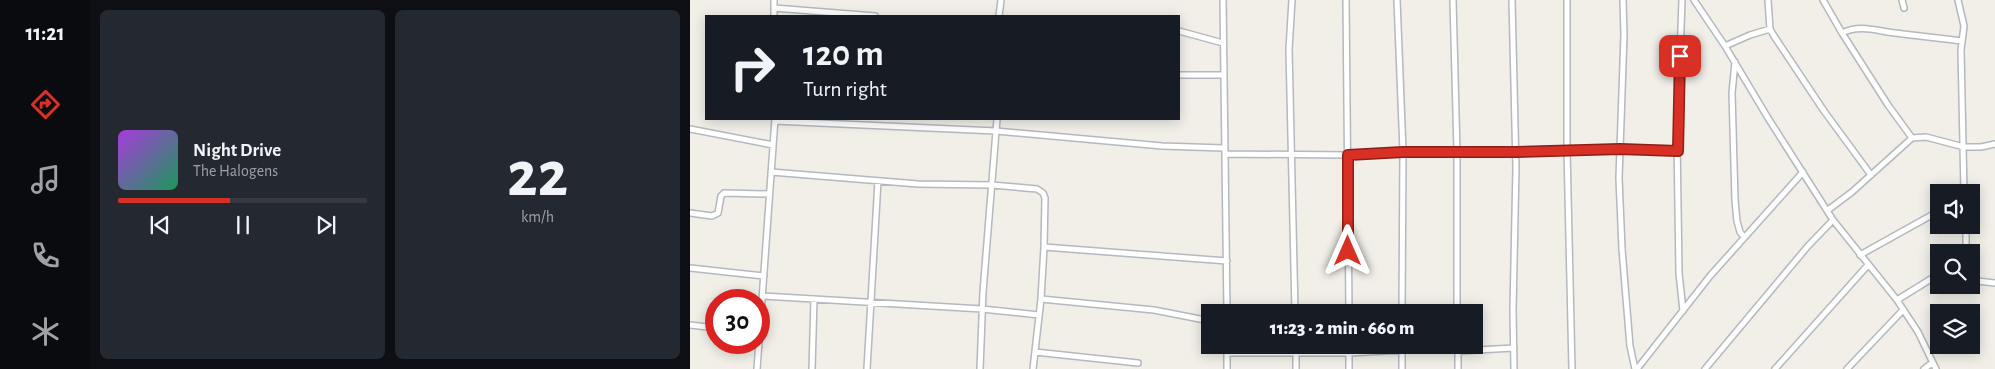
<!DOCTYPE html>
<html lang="en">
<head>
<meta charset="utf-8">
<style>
  :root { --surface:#171b24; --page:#242831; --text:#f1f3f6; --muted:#9ea1a6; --line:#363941; --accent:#d93025 }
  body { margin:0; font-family:"Alegreya Sans",sans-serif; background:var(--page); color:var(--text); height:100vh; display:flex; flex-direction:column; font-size:19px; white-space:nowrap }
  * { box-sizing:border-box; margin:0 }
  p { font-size:16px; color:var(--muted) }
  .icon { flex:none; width:28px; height:28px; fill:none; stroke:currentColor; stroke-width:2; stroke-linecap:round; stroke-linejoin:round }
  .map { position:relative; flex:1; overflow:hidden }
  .drawer { display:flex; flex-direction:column; gap:10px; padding:10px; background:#0d0f14; width:600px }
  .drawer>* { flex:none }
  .guide { position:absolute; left:15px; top:15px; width:475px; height:105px; border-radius:0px; box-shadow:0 2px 12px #0003; background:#171b24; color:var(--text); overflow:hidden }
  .fabs { position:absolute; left:1240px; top:184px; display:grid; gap:10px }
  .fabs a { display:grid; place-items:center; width:50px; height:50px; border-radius:0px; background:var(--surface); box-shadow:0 2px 12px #0003; font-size:25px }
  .speed { position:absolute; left:15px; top:289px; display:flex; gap:10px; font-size:25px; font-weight:700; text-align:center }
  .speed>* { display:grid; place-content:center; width:65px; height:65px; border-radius:50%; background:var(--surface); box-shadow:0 2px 12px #0003; line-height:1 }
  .speed .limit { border:8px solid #d22; background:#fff; color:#111 }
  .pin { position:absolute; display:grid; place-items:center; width:42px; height:42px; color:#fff; margin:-21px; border-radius:10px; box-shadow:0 2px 8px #0006 }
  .me { position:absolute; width:55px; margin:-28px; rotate:0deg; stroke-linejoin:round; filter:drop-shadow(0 0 4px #0008) }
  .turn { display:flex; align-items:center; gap:18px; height:105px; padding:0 15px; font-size:22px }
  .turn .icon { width:65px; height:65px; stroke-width:2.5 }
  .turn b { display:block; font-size:35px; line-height:42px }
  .drawer .card { flex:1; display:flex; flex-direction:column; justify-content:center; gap:8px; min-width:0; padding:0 18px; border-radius:8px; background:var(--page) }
  .drawer .dial { align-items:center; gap:0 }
  .dial b { font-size:65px; line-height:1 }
  .song { display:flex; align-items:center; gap:15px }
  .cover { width:60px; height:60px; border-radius:8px; background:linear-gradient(135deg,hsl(280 70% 55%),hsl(150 70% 35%)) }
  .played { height:5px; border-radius:2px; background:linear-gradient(90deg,var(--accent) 45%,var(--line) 45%) }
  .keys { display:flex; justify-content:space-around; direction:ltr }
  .drawer .tiles { flex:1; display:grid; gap:10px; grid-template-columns:repeat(2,1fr) }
  .trip { position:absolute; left:511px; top:304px; width:282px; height:50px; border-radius:0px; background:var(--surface); box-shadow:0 2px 12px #0003; font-weight:800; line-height:50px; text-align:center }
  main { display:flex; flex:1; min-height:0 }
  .menu { display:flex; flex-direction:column; width:90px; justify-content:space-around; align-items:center; background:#090b0e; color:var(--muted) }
  .menu .icon { width:35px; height:35px }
  .menu .current { color:var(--accent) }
  .menu b { font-size:22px; color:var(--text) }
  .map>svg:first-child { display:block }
</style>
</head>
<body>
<main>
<nav class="menu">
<b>11:21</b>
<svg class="icon current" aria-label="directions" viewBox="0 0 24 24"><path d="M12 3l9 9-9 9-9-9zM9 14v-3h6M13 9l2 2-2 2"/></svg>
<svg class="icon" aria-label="music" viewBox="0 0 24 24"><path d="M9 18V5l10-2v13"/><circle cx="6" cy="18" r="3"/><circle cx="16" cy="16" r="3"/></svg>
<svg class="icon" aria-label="phone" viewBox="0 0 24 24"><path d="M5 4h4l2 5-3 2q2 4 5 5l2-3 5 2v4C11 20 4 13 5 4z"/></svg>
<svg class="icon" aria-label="climate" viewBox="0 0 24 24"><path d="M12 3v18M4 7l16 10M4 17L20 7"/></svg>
</nav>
<section class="drawer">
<div class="tiles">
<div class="card">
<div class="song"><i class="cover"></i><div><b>Night Drive</b><p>The Halogens</p></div></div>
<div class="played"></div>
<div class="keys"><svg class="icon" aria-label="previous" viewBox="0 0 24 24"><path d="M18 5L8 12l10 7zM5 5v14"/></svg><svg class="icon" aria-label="pause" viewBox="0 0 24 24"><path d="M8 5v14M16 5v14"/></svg><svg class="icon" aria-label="next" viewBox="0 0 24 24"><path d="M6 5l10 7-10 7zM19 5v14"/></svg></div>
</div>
<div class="card dial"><b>22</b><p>km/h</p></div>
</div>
</section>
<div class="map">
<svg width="1305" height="369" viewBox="0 0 1305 369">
  <rect width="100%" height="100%" fill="#f1efe8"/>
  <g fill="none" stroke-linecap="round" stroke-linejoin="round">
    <g stroke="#b5b8bc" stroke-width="8">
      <path id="street" d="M84,0V16
        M533,0L537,312
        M602,0L599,49L605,312
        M656,0L659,312
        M707,0L713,151L712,312
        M763,0L767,152V312
        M822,0L826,168L823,310L824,369
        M877,0V150L882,369
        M933,0L934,35L929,178L932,249L940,346L945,369
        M992,0L987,139L989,273L993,311
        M1004,0L1035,46L1078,118L1143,220L1207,300L1228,332L1246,369
        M1078,0L1080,29L1084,36L1134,111L1181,175
        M1133,0L1152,33L1198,105L1222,138
        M1212,0L1214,8
        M1268,0L1274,26L1271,50L1274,192
        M84,8L185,16
        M309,16L311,0
        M489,31L533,43
        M1152,33C1170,24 1187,31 1205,33C1227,36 1250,38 1272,41
        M1035,46L1060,35L1080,29
        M1045,62L1042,93L1045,200L1047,221L1050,232L1054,237
        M489,75H534
        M85,121L306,131L472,146L534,148
        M0,129L83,145
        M535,154L658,155L713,151L826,152L930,149L988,151
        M81,172L228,184L302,185L347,189L353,193L355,198L354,247
        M1138,210L1162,192L1222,138L1236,137L1274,147H1291L1305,144
        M0,213L22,216L28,213L31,196L34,193L79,194
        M1276,252V225
        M1170,255L1249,211
        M0,268L74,276
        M1281,278L1287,281L1305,283
        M73,296L292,309L349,315
        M351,299L464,310L520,321
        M1207,300L1249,274
        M0,325L26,328
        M537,345V369
        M606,345V369
        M768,350V369
        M768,351L824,348
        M345,352L448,363
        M537,353H659L768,347
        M67,369L85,119
        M122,369L124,299
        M177,369L188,181
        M290,369L293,292L307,119
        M343,369L351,299L354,247L537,261
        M659,369V345
        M712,369V345
        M947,369L1020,276L1113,172
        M1015,369L1118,246L1143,220
        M1085,369L1178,265
        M1157,369L1213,310
        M1234,369L1242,363"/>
    </g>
    <use href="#street" stroke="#fff" stroke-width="5"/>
  </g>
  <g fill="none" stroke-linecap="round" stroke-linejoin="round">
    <g stroke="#8d1f18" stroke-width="12">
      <path id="route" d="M658,251V155L713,152H826L930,149L988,151L990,56"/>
    </g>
    <use href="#route" stroke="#d93025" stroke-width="9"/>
  </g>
</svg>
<div class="fabs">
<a><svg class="icon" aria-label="sound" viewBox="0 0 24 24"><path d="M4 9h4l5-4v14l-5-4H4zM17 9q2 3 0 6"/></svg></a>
<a><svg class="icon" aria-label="search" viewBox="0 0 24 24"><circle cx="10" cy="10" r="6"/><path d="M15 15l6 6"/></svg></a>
<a><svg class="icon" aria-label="layers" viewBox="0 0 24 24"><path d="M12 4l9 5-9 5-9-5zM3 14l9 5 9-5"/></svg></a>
</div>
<div class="speed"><div class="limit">30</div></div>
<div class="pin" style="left:990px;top:56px;background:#d93025"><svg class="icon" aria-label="arrive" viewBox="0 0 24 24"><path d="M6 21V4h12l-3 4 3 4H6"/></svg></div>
<svg class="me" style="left:658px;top:251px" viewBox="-20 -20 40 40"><path d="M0-17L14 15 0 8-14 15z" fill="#d93025" stroke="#fff" stroke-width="4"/></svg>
<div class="trip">11:23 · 2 min · 660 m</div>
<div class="guide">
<div class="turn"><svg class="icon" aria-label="right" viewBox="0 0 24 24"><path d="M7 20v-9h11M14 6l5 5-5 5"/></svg><div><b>120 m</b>Turn right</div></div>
</div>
</div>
</main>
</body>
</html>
